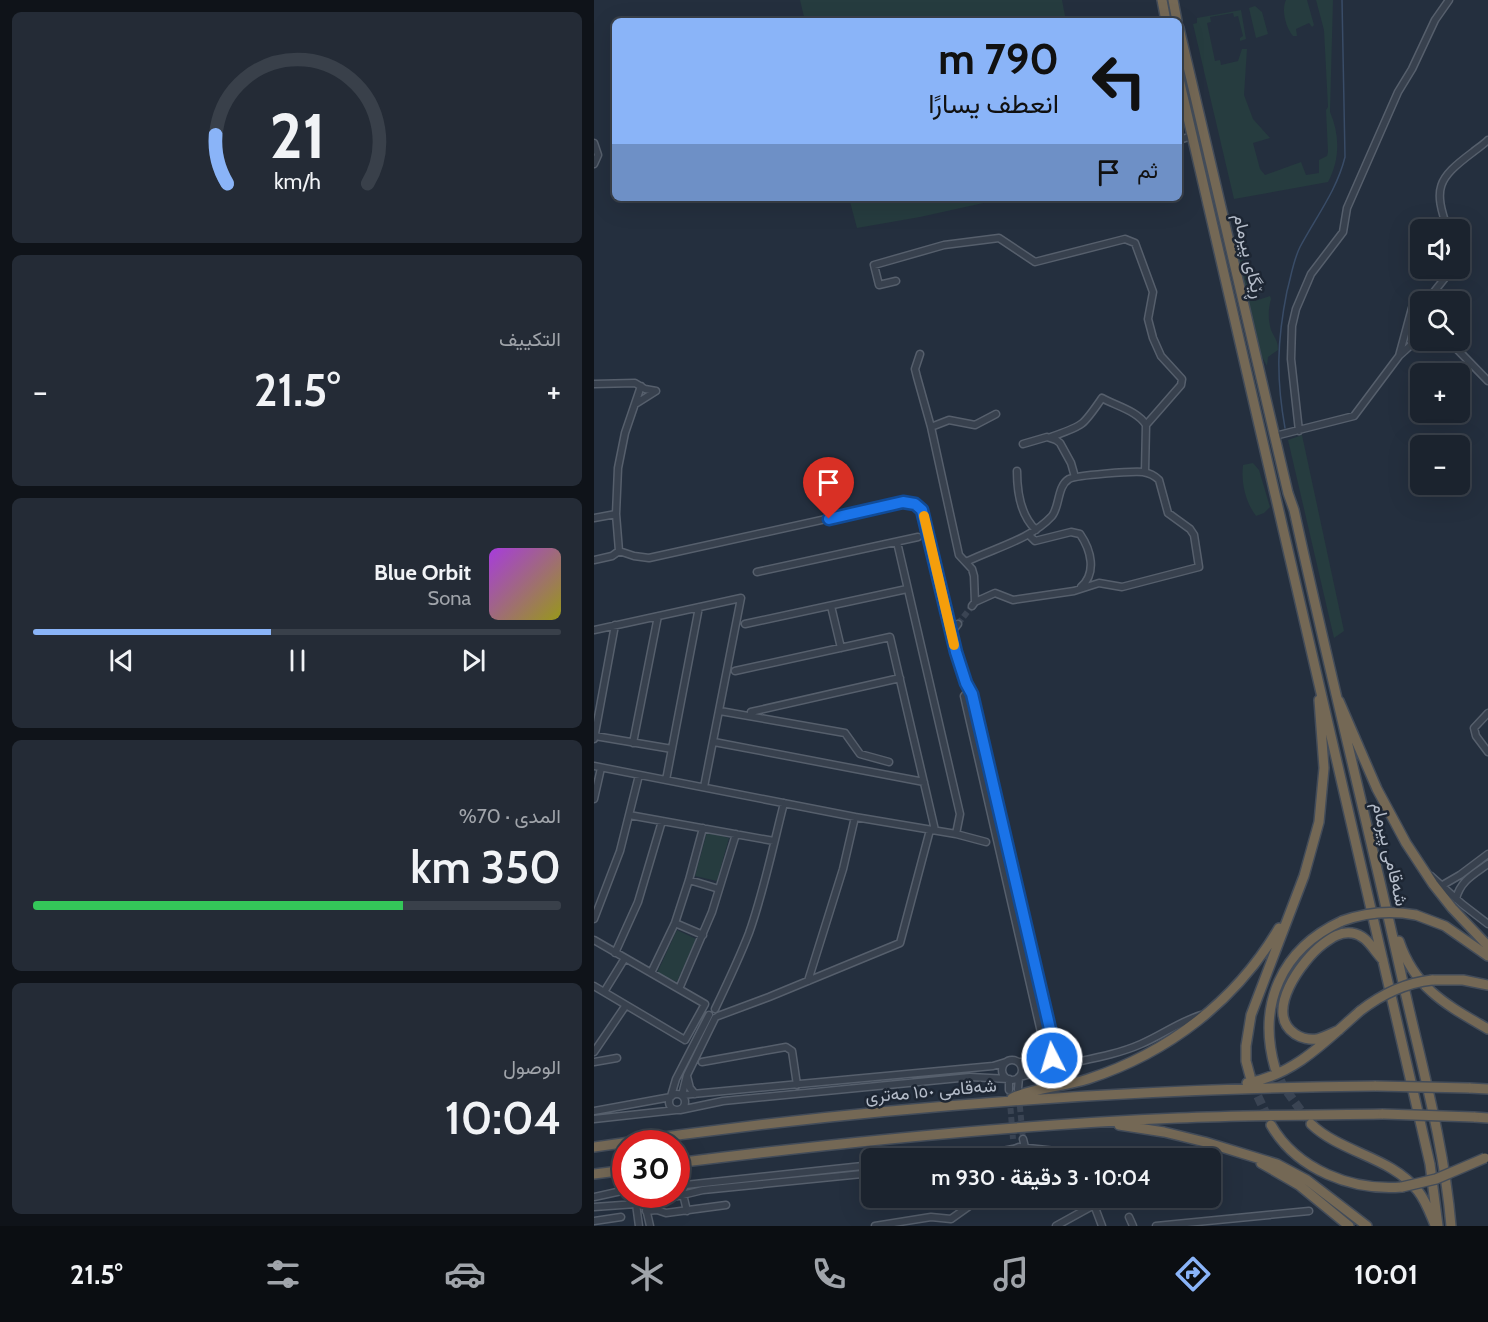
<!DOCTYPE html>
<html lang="ar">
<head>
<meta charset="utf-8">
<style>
  :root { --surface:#1b232e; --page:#242b36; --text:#f1f3f6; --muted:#a0a4aa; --line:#39404a; --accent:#8ab4f8 }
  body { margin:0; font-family:Cabin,Vazirmatn,sans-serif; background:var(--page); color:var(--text); direction:rtl; height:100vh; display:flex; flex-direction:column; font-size:22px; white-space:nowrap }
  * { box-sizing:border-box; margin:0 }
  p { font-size:20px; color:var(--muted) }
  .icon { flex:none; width:33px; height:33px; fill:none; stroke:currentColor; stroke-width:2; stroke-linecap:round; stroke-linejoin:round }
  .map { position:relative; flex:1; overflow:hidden; direction:ltr }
  .sheet { display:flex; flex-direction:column; gap:12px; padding:12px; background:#0f1319; width:594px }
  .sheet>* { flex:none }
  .top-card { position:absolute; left:18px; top:18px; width:570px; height:183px; border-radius:9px; box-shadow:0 6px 24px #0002,0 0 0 2px var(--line); direction:rtl; background:#8ab4f8; color:#111; overflow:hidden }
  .controls { position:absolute; left:816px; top:219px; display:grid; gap:12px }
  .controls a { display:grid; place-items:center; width:60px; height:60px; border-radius:9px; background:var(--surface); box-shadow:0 6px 24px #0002,0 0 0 2px var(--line); font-size:30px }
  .speed { position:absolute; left:18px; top:1130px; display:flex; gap:12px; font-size:30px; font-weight:700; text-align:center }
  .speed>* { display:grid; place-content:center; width:78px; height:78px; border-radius:50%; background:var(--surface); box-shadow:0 6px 24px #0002,0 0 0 2px var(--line); line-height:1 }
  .speed .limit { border:9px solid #d22; background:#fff; color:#111 }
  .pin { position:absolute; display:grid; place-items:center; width:51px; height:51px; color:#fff; margin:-62px -26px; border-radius:50% 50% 50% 0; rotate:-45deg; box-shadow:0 0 6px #0007 }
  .pin .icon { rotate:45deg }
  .me { position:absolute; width:66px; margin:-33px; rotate:355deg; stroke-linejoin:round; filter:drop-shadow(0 0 4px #0008) }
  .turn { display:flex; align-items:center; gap:21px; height:126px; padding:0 24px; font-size:27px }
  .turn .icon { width:78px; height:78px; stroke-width:2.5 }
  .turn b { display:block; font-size:42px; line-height:51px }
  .then { display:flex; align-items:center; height:57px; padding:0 24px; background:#0003; gap:12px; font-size:22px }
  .big { font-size:45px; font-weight:600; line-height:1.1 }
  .sheet .card { flex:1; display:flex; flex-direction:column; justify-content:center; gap:9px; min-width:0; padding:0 21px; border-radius:9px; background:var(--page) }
  .sheet .dial { align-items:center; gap:0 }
  .dial svg { height:156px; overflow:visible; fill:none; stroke:var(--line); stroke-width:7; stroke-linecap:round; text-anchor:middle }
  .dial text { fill:var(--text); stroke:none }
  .song { display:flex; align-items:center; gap:18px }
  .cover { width:72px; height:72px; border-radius:9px; background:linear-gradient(135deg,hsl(280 70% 55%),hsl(60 70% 35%)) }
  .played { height:6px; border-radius:3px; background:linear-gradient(90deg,var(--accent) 45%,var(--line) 45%) }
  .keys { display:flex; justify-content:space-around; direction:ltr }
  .heat { display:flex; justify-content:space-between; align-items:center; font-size:33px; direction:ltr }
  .charge { height:9px; border-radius:4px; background:linear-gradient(90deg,#34c759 70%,var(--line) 0) }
  .trip { position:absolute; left:267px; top:1148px; width:360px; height:60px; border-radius:9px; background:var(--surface); box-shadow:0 6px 24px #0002,0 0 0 2px var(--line); font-weight:600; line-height:60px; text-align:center; direction:rtl }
  .tabs { display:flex; height:96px; justify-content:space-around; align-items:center; background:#0b0e12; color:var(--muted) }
  .tabs .icon { width:42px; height:42px }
  .tabs .selected { color:var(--accent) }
  .tabs b { font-size:27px; color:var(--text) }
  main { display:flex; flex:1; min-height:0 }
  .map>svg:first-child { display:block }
</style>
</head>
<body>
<main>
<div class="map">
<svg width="894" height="1226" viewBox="0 0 894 1226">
  <rect width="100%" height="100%" fill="#242f3e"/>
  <path fill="#263c3f" d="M206,0H468L472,21H211Z
    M692,0H713L720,25L718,27L715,23L702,29L703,36H699C692,28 687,10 692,0Z
    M722,0H739L736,112C746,135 746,160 734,182L640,199L599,24L603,23V18L647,10L652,39L646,41V38L649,36L644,16L640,17L639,13L616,17L617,22L613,23L621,61L626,60L627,65L644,61L648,49H653L650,95L659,119L676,138L659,143L666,169L671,175L707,162L712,175L725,173V160L733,156L734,152L732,110L734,107L730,30Z
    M661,6L668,12L674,34L662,38L655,8Z
    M255,198H412L326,217L263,228Z
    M644,257L650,261L661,301L676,296L677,299C674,309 674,320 677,330C681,339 684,340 684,350L674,357L673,366L663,348Z
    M708,435L750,631L740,638L694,440Z
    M659,463L665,470L676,507L670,513L662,516C651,501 647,482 649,465Z
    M113,832L135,838L123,881L101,876Z
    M83,930L102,939L83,982L63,973Z"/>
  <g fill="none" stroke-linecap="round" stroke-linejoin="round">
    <path stroke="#394c67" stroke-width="1.5" d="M691,428C682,378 683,341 693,291C697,277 699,261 706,247C722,217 743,190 751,157L748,0"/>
    <path stroke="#3a4453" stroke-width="6" stroke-dasharray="6 3" stroke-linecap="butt" d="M364,624L378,606
      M415,1090L419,1139
      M425,1097L429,1139"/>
    <path stroke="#3a4453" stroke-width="9" stroke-dasharray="9 4.5" stroke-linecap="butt" d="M681,1068L689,1086L713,1119
      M658,1084L675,1120"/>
    <g stroke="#565f6c" stroke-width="9">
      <path id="minor" d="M585,140L598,136
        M0,143L4,155L0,164
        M854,230C839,188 843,179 879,152C884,148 889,145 894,140
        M302,281L285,285L280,265L350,245L405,238L441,262L531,239L541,243L559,292L554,319L559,338L567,356L588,379L587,385L552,425C544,411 522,406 508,398C488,427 490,425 457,437
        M828,302L839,293L859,268
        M852,340L859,345L894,381
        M326,354L321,369L323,377L337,427L365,555L378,569L380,576L381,602
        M806,355L826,337
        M0,384L41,383L51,389L62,391
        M43,403L62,391
        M337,427L355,420L381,425L402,414
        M705,431L697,359L698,326L702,309L717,274L749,232L753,208L804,92L818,69L841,20L855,0
        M681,436L760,416L805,356L818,308L826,302
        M429,444L453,437L462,440L466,443L477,463L481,477
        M423,471C423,492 426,515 442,530
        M551,472L552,425
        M0,518L22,514
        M435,535L441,541L477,532L486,534C497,550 503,573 487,587
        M303,542L366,814L362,834
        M25,551L40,556L55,558L309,502C318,502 326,504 329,513L357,633L376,691
        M0,560L18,556L25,551L22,514L24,468L31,433L47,386
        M372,562C400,548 436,540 458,516C466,506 463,486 475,479C483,475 538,471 549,472C555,473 561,476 565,480L574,513L596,529L600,535L605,567L528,587L505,583L480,591L419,600L401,593L381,602L378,606
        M163,572L324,537
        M237,606L247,648
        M151,624L313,589
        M0,630L147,598L110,787
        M357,633L364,624
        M141,671L296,637L341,830
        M126,711L251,733L266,754L295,762
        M157,712L306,678
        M894,713L880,728L882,736L894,752
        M1,736L78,749
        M0,739L21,625
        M120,742L330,782
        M39,743L64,616
        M0,766L261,817L362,834L392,842
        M72,780L105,607
        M0,799L7,768
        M35,815L180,841
        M837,876L868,904L894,924
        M95,880L125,889
        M847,886L866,875L894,854
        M862,899C866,881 880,874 894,864
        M0,919L26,851L45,775
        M81,923L109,935
        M0,940L111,1004L91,1040L0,986
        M21,953L44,902L68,821
        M57,973L81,923L95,880L109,828
        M214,981L249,869L261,817
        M85,989L118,912L142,834
        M10,992L31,958
        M121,1009C133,984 145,959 155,933C170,891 179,846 190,803
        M124,1016L175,997L306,943L336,830
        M0,1052L32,1005
        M444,1059L452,1067H460C488,1060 520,1056 547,1044C568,1035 585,1022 607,1015
        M408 1070a10 10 0 1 1 20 0a10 10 0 1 1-20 0Z
        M0,1062L23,1058
        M108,1062L192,1047L198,1051L203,1085
        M93,1076L96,1088L101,1094
        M424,1089L425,1077C443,1073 458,1069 460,1048L378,694L374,691L370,696L449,1041V1050L444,1059L435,1062H424
        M75 1102a8 8 0 1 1 16 0a8 8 0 1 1-16 0Z
        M88,1095L399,1066L412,1062
        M88,1095L93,1075L121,1018
        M77,1096L82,1079L115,1015
        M86,1110L129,1101L376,1077L415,1079V1090
        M0,1111L77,1097
        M0,1119L82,1110
        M429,1139L432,1151
        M354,1158L388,1155L419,1149
        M416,1158L418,1150L425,1147L471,1152L482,1158
        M453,1158H454
        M82,1186L278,1165
        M36,1194L39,1203L47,1205L53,1202L55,1194
        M89,1194L93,1211
        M0,1197L32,1190
        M489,1197L492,1207
        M497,1197L508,1226
        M0,1207L42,1204L45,1226
        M52,1211L63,1210L72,1213L132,1205
        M535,1217L539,1226
        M0,1221L27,1217
        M56,1226L51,1204L109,1190L278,1173
        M281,1226L337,1217L357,1219L388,1197
        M462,1226L500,1205
        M562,1226L715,1211"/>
    </g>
    <g stroke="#434c59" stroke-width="12">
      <path id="highway" d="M568,0L572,21
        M579,0L583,21
        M585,28L694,493L700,510C734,666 773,821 808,978C826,1060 850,1142 857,1226
        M585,79L836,1164L844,1226
        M745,701L783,789L812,843L839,884L858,908L894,946
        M822,915L851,926L894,956
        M805,941C821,989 853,1005 894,1029
        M838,980H869L894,985
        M745,1030C738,1033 731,1037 723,1039C716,1040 707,1038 701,1034C669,1013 708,960 729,944C737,938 747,931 758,933C773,935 779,950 789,960
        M681,1068C663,1005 687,949 748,921
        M656,1076L652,1061V1046L657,1015L710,876L725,822L730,768L725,700
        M653,1083C700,1075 732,1041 766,1011
        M875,1088L894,1089
        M418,1098C442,1087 469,1087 494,1079C574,1053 642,1001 685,928
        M880,1117L894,1118
        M717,1124C747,1153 798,1157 824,1191C832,1201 836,1213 841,1225
        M525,1125L570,1132L611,1142L683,1164L713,1180L773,1226
        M677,1125C703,1170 758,1191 808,1187
        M0,1147C259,1108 520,1089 782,1086
        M82,1163C249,1142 417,1125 584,1118C652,1115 721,1115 789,1114
        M667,1163L705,1185L755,1226
        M0,1174L32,1170"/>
    </g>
    <use href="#minor" stroke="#38414e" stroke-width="6"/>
    <use href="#highway" stroke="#746855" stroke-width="9"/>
    <g stroke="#434c59" stroke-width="12" stroke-linecap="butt">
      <path id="highway-bridge" d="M748,921C773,912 796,910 822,915
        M766,1011C788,994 810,983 838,980
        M782,1086L875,1088
        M789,1114L880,1117
        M808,1187L842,1179L891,1158"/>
    </g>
    <use href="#highway-bridge" stroke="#746855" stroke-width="9"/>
  </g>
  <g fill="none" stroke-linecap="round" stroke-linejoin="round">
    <g stroke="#114b97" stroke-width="15">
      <path id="route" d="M235,519L309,502L321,504L328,510L362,652L372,683L378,694L459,1042L458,1058"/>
    </g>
    <use href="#route" stroke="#1a73e8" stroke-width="10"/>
    <path stroke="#f59e0b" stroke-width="10" d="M330,516L360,645"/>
  </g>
  <g text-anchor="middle" stroke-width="5" stroke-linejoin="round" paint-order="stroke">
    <g font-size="18" fill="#b4bcc9" stroke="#1d2633">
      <text transform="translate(655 256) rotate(77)" y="6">ڕێگای پیرمام</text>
      <text transform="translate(796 854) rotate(77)" y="6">شەقامی پیرمام</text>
      <text transform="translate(337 1091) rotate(-5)" y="6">شەقامی ١٥٠ مەتری</text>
    </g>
  </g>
</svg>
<div class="controls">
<a><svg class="icon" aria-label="sound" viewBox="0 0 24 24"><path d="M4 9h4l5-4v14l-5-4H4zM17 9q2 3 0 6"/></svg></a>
<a><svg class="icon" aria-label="search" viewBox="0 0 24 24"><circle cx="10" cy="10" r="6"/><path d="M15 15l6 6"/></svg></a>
<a>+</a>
<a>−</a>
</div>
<div class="speed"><div class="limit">30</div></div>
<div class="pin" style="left:235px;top:519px;background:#d93025"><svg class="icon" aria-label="arrive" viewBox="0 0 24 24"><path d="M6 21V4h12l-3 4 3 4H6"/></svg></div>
<svg class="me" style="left:458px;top:1058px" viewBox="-20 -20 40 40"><circle r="17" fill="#1a73e8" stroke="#fff" stroke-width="3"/><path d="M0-11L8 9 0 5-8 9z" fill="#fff"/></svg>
<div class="trip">10:04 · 3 دقيقة · 930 m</div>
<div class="top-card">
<div class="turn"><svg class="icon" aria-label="left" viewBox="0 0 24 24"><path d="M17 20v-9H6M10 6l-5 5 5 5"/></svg><div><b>790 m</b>انعطف يسارًا</div></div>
<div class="then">ثم<svg class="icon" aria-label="arrive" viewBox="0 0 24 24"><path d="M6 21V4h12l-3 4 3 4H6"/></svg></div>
</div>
</div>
<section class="sheet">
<div class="card dial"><svg viewBox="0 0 100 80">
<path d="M14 69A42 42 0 1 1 86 69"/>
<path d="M14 69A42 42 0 0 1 8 44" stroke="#8ab4f8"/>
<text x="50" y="56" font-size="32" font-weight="700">21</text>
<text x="50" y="72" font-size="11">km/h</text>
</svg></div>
<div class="card"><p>التكييف</p>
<div class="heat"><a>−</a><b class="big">21.5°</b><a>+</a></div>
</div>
<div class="card">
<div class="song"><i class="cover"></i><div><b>Blue Orbit</b><p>Sona</p></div></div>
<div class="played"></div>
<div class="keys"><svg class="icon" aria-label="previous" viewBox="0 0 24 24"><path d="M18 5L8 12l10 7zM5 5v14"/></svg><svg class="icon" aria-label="pause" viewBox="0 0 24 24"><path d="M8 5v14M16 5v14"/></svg><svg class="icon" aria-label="next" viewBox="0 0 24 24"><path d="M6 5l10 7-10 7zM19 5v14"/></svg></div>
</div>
<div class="card"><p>المدى · 70%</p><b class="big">350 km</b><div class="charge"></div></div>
<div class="card"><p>الوصول</p><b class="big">10:04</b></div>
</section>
</main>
<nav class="tabs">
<b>10:01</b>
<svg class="icon selected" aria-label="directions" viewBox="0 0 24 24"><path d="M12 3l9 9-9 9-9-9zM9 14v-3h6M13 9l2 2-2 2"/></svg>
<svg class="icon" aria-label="music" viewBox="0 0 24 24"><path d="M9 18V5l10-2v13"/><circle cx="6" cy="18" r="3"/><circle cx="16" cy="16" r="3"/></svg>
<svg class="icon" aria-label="phone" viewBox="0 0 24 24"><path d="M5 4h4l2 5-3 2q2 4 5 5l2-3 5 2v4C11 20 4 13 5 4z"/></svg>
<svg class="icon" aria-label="climate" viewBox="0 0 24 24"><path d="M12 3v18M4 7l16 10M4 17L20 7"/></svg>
<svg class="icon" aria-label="car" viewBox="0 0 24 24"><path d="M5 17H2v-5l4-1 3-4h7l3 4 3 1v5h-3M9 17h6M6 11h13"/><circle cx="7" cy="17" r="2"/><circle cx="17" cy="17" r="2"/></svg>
<svg class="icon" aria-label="filters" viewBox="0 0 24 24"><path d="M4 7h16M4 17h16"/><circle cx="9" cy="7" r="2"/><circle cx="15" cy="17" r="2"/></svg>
<b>21.5°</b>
</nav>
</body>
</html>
